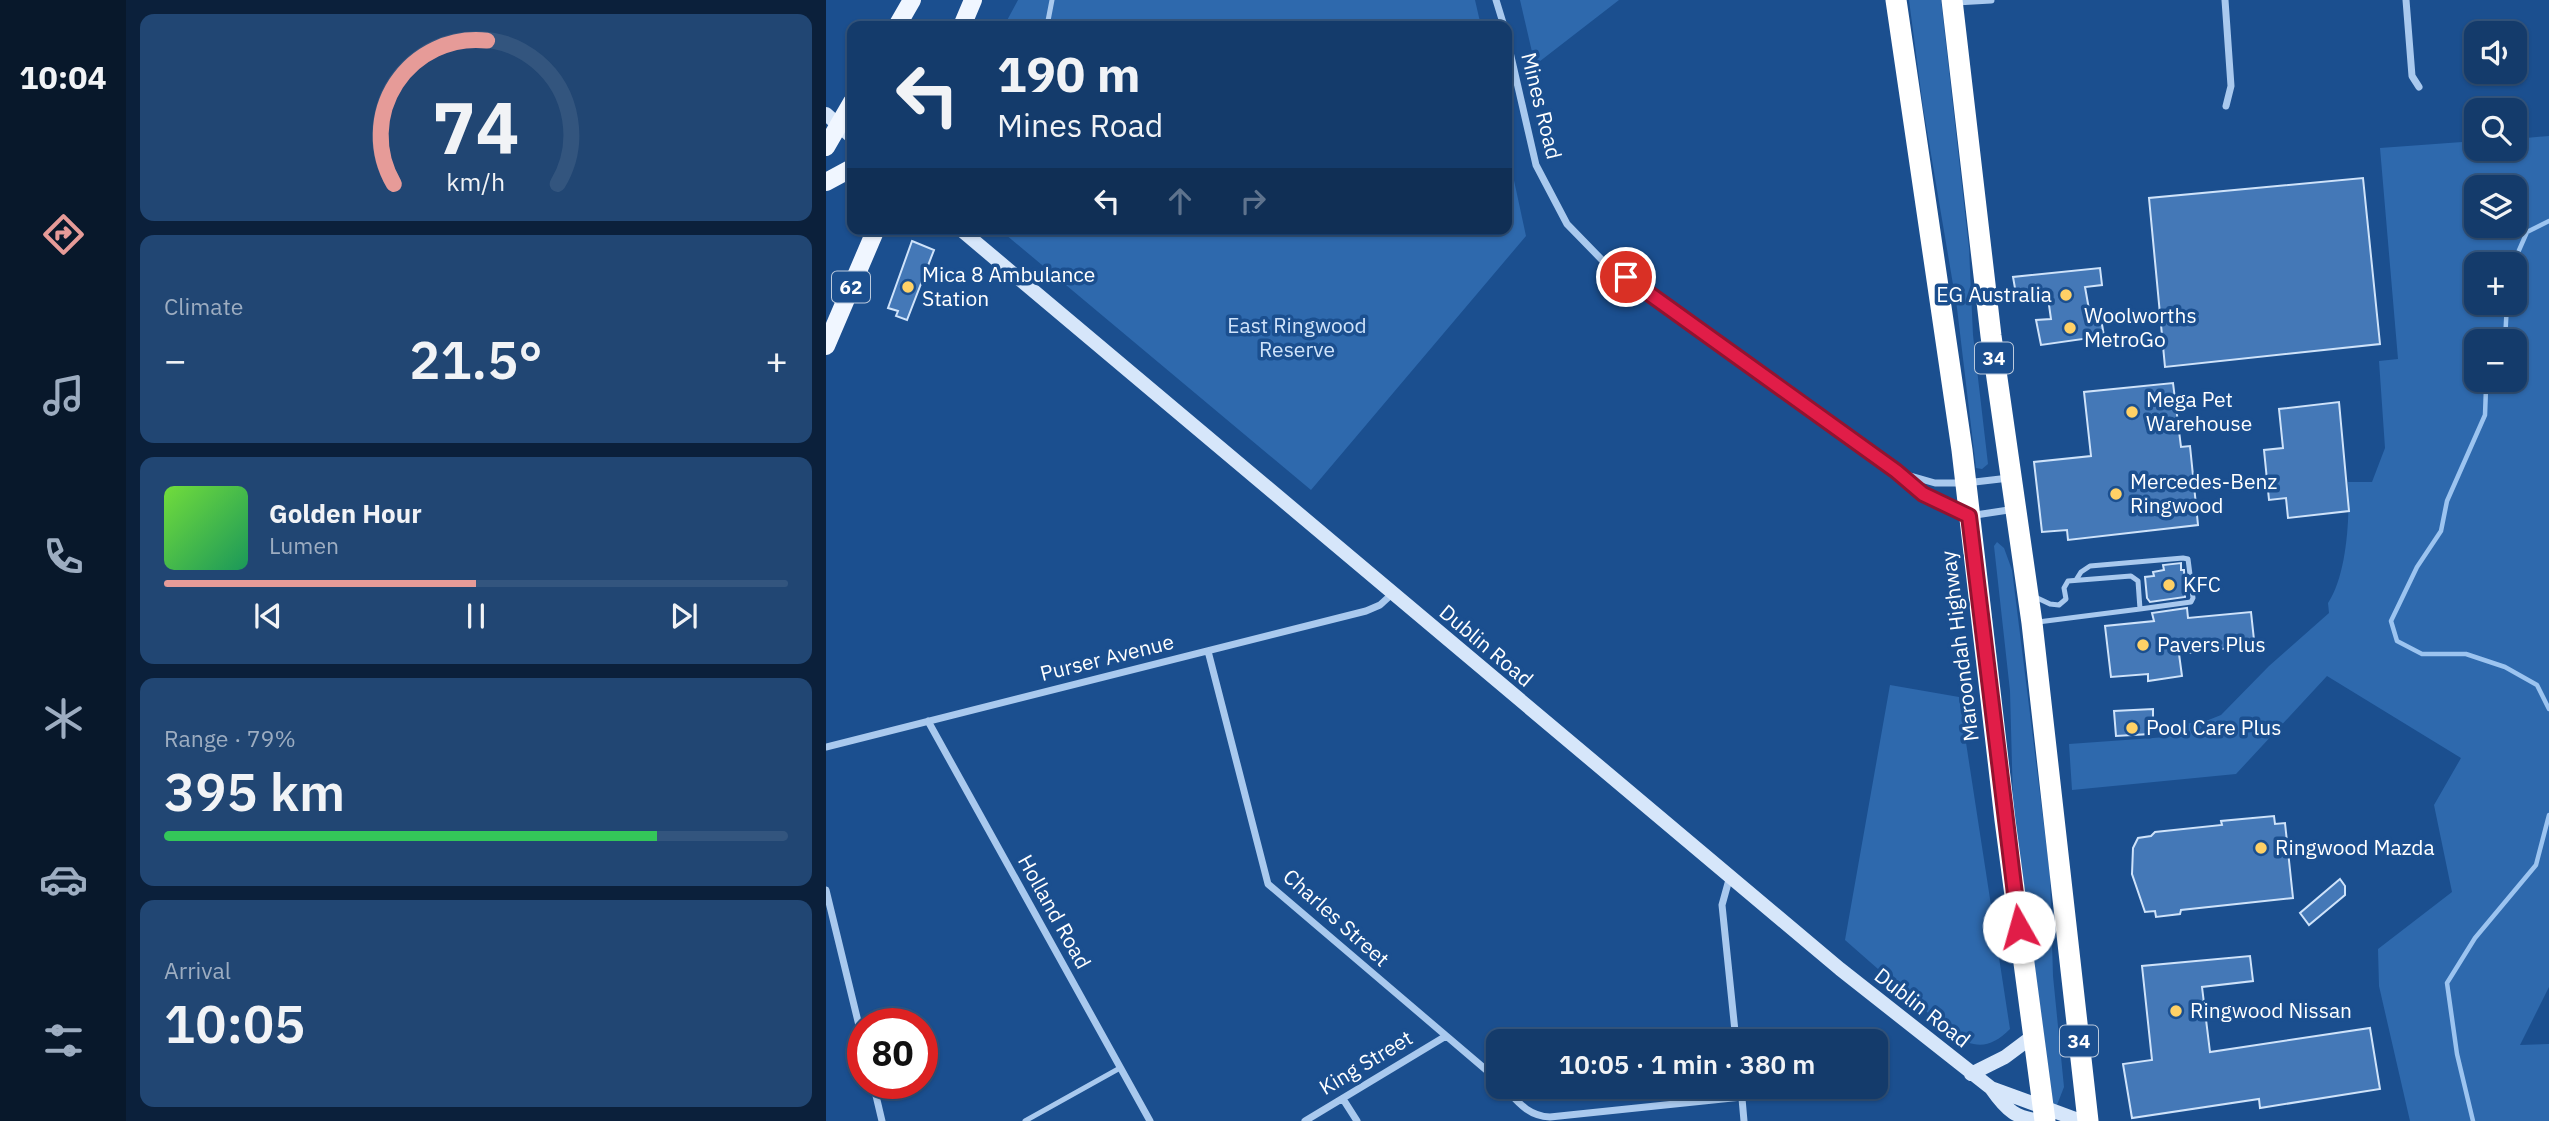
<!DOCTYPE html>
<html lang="en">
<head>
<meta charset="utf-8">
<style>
  :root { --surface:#143b6b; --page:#214673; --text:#f1f3f6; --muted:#9dadc1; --line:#33557e; --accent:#e69b98 }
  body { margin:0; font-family:"IBM Plex Sans",sans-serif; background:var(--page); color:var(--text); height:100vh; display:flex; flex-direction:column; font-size:26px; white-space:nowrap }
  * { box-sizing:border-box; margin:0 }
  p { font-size:23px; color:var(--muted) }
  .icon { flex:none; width:38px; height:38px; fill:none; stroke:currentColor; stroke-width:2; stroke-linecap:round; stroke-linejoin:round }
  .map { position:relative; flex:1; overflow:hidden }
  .panel { display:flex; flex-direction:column; gap:14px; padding:14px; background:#0b203b; width:700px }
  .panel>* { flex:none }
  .banner { position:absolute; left:21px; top:21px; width:665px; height:214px; border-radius:14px; box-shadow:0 2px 5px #0004,0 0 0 2px var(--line); background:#143b6b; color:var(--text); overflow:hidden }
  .fabs { position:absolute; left:1638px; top:21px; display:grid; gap:14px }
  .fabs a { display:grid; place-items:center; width:63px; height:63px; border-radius:14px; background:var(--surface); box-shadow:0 2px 5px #0004,0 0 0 2px var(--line); font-size:35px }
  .speed { position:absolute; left:21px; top:1008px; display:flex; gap:14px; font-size:35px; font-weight:700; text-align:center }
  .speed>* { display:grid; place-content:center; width:91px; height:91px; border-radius:50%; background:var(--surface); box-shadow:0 2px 5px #0004,0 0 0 2px var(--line); line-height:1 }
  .speed .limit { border:10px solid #d22; background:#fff; color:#111 }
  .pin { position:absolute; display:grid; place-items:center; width:60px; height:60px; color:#fff; margin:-30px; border:4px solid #fff; border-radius:50%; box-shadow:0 2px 7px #0007 }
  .me { position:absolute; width:77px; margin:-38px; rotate:353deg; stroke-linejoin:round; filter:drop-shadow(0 0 5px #0008) }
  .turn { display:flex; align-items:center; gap:24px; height:147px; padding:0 35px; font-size:32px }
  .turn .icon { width:91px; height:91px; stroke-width:2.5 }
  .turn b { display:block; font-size:49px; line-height:60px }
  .lanes { display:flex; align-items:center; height:66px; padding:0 35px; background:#0003; justify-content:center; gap:35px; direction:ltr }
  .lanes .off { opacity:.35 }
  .big { font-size:52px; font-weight:600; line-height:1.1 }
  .panel .tile { flex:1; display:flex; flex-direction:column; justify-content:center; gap:10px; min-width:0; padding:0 24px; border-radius:14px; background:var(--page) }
  .panel .dial { align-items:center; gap:0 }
  .dial svg { height:182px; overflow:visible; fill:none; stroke:var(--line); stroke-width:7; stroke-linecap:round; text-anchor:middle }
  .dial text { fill:var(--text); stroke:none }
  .song { display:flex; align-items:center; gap:21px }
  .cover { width:84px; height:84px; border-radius:10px; background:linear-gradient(135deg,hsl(100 70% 55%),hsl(150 70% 35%)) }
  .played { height:7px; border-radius:4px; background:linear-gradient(90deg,var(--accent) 50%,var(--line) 50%) }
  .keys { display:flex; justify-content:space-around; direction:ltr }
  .heat { display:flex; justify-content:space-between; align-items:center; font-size:38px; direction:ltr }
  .charge { height:10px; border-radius:5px; background:linear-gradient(90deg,#34c759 79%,var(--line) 0) }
  .trip { position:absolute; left:660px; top:1029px; width:402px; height:70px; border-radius:14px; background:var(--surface); box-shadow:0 2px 5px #0004,0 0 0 2px var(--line); font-weight:600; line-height:70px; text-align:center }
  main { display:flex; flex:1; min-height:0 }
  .menu { display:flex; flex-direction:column; width:126px; justify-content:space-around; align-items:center; background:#08182b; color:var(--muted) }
  .menu .icon { width:49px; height:49px }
  .menu .selected { color:var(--accent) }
  .menu b { font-size:32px; color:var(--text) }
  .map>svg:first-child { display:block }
</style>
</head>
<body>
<main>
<nav class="menu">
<b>10:04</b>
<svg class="icon selected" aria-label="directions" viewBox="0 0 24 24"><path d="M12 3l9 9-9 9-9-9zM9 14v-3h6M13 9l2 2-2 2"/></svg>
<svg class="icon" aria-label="music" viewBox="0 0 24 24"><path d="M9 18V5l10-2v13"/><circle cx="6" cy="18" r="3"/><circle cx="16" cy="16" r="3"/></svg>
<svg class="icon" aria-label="phone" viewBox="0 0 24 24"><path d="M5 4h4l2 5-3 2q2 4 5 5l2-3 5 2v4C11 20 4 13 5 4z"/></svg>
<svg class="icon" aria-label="climate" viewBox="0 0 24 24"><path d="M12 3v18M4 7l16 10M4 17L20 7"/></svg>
<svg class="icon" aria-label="car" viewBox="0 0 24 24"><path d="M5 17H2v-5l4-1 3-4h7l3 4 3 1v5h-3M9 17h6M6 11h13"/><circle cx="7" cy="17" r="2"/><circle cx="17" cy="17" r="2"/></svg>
<svg class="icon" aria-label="filters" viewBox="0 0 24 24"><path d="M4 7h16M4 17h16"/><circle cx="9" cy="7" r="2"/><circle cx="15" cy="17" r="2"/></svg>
</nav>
<section class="panel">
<div class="tile dial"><svg viewBox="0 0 100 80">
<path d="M14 69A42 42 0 1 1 86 69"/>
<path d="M14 69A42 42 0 0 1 55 6" stroke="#e69b98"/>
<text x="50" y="56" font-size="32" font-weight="700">74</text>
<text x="50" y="72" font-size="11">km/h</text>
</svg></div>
<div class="tile"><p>Climate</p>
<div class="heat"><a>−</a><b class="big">21.5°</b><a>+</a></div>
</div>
<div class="tile">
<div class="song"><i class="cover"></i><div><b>Golden Hour</b><p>Lumen</p></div></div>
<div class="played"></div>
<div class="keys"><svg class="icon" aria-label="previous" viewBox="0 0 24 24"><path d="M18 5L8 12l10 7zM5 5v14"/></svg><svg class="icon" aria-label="pause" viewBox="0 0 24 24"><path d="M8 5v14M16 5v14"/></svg><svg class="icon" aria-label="next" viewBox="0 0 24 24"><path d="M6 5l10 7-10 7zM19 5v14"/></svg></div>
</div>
<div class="tile"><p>Range · 79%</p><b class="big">395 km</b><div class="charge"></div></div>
<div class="tile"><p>Arrival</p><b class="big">10:05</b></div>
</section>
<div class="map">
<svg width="1723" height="1121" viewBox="0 0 1723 1121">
  <rect width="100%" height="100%" fill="#1b4f8f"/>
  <path fill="#2e69ad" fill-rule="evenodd" d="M192,0H649L655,26H178Z
    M694,0H793L709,65Z
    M1083,0H1115L1143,248L1147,335L1162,464L1156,469L1150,468L1131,308L1097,107Z
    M1723,136V987L1694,1045L1723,1044V1121H1584L1553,986L1552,949L1626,892L1608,805L1635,758L1501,676L1410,774L1246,790L1243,744L1341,737L1357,724L1380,721L1395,715L1443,666L1503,613L1502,603C1521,575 1524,516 1522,482H1546L1559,448L1553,361L1572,359L1554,148L1650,141V149H1689V139ZM1650,187H1689V226H1650ZM1650,264H1689V303H1650ZM1650,341H1689V380H1650Z
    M681,148L700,236L485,490L173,229H681Z
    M1171,542L1178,548L1186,570L1224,874L1227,976L1238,1087L1231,1105H1227L1187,802L1184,691L1168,546Z
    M1064,685L1133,697L1184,1029C1164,1049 1149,1049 1126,1034L1019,940Z"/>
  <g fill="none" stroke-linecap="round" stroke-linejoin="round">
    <path stroke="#9cc4f0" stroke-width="4.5" d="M1687,264L1701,232L1723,221
      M1679,341L1681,303
      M1663,380L1660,388L1659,415L1621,501L1615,531L1591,567L1565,621L1571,641L1596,654H1640L1679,667L1711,685L1723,709
      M1647,1121L1631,1054L1621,983L1649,938L1710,865L1723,815"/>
  </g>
  <path fill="#4478b7" stroke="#cfe3fa" stroke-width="2" d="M1537,178L1554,344L1339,367L1323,198Z
    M86,241L108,250L81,320L70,316L72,311L62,308Z
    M1274,268L1276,285L1259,287L1264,315L1274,313L1278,336L1215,345L1210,320L1225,319L1221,291L1190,294L1187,277Z
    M1347,383L1355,447L1364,446L1372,525L1242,540L1241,530L1216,532L1208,462L1265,456L1258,392Z
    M1513,402L1523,511L1462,518L1460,498L1443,500L1438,450L1457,448L1453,409Z
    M1355,563V570H1358L1359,597L1324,602L1321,598L1319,577L1328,576L1327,572L1338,570L1337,565Z
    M1361,608L1362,618L1425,612L1428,640L1413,647L1353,654L1356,676L1322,681V674L1285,677L1279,626L1328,621L1326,613Z
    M1327,709V721H1323L1324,734L1290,736L1288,711Z
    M1448,816L1449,824L1459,823L1467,898L1355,910L1354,914L1330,917L1329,911L1319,912L1306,874L1307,848L1312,838L1325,836L1329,832L1396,825L1395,821Z
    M1514,879L1519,886V895L1483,925L1474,913Z
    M1424,956L1427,981L1376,987L1384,1052L1544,1028L1554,1089L1434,1108L1433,1099L1306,1118L1297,1064L1326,1060L1316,966Z"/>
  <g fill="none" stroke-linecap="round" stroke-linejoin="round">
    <path stroke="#a9c9ee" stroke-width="5" d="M221,26L226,0
      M1250,580L1255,572L1264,566L1357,558L1362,559L1367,598L1365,602L1314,609
      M1207,596L1224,604L1233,605L1240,599L1238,588L1242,581L1305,576L1312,581L1314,609L1212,622
      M199,1121L294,1068"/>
    <path stroke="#a9c9ee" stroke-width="7" d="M670,0L678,26
      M1399,0L1405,86L1400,106
      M1580,0L1586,76L1593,87
      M1130,2L1165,0
      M681,39L710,165L741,224L777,261L1070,472L1097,494L1143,516L1189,509
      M1074,473L1109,483H1140L1183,478
      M382,651L442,884L672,1080
      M102,721L324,1121
      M0,747L540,611L554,605L566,594
      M904,876L896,905L910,1041
      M0,890L37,1042
      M47,1083L56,1121
      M678,1087C692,1102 702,1116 724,1117L916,1097
      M915,1087L918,1121
      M517,1099L531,1121
      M479,1121L620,1036"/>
    <path stroke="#d6e6fa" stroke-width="14" d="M0,114L26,137
      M134,229L1014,969L1165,1088C1181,1111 1190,1119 1218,1121
      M1145,1074L1179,1057L1207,1036
      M1165,1088L1255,1121"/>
    <path stroke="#f0f6ff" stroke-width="18" d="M71,26L86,0
      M136,26L147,0
      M0,147L26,102
      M0,182L26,168
      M0,346L50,229"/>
    <path stroke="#fff" stroke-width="21" d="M1070,0L1136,450L1179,820L1219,1121
      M1126,0L1165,336L1206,623L1262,1121"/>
  </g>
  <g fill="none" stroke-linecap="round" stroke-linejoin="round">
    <g stroke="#92132f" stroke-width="18">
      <path id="route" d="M800,277L1070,471L1097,494L1143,516L1193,927"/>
    </g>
    <use href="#route" stroke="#e11d48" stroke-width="12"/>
  </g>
  <g fill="#ffd166" stroke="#1b4f8f" stroke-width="2.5">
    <circle cx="82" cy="287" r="7"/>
    <circle cx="1240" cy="295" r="7"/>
    <circle cx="1244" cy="328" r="7"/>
    <circle cx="1306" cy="412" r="7"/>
    <circle cx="1290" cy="494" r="7"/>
    <circle cx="1343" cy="585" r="7"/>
    <circle cx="1317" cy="645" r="7"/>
    <circle cx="1306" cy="728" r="7"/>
    <circle cx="1435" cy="848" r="7"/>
    <circle cx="1350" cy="1011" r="7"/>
  </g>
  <g text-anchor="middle" stroke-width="7" stroke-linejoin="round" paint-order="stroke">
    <g fill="#1b4f8f" stroke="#bbcadd" stroke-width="2">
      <rect x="6" y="271.5" width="38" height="31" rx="5"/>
      <rect x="1149" y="342.5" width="38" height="31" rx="5"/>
      <rect x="1234" y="1025.5" width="38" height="31" rx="5"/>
    </g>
    <g font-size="19" font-weight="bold" fill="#fff">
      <text x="25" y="294">62</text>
      <text x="1168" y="365">34</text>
      <text x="1253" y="1048">34</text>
    </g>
    <g font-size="21" fill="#fff" stroke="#1b4f8f">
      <text transform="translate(715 106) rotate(76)" y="7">Mines Road</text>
      <text transform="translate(660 646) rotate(40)" y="7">Dublin Road</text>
      <text transform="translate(1134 646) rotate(-97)" y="7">Maroondah Highway</text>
      <text transform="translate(281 658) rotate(-14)" y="7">Purser Avenue</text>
      <text transform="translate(228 912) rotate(61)" y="7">Holland Road</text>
      <text transform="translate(510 918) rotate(42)" y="7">Charles Street</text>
      <text transform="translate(1096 1008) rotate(38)" y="7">Dublin Road</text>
      <text transform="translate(540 1063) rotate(-31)" y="7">King Street</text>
    </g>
    <g font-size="21" fill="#fff" stroke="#1b4f8f" text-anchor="start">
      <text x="96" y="282">Mica 8 Ambulance<tspan x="96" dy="24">Station</tspan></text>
      <text x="1226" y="302" text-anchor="end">EG Australia</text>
      <text x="1258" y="323">Woolworths<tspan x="1258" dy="24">MetroGo</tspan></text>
      <text x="1320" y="407">Mega Pet<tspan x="1320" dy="24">Warehouse</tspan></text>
      <text x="1304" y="489">Mercedes-Benz<tspan x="1304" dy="24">Ringwood</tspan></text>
      <text x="1357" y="592">KFC</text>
      <text x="1331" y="652">Pavers Plus</text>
      <text x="1320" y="735">Pool Care Plus</text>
      <text x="1449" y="855">Ringwood Mazda</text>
      <text x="1364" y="1018">Ringwood Nissan</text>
    </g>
    <g font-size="21" fill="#cfe3fa" stroke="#1b4f8f">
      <text x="471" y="333">East Ringwood<tspan x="471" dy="24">Reserve</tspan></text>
    </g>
  </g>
</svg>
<div class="fabs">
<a><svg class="icon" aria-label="sound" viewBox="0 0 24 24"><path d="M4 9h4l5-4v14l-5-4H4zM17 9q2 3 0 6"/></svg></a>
<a><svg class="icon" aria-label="search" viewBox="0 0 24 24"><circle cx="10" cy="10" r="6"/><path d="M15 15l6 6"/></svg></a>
<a><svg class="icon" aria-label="layers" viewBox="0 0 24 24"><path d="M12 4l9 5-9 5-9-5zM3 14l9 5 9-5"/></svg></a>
<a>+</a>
<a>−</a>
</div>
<div class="speed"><div class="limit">80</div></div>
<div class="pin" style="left:800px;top:277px;background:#d93025"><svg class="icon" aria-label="arrive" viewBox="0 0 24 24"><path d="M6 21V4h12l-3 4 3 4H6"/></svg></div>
<svg class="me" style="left:1193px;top:927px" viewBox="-20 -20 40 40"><circle r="19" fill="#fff"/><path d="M0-13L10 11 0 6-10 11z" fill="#e11d48"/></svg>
<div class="trip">10:05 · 1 min · 380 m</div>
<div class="banner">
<div class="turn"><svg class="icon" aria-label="left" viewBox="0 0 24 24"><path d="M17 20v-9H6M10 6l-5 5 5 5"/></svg><div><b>190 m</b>Mines Road</div></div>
<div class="lanes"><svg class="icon" aria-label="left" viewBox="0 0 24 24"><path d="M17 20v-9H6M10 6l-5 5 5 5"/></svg><svg class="icon off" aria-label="ahead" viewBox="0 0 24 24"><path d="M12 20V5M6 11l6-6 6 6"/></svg><svg class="icon off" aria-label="right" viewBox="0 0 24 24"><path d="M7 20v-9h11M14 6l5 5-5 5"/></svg></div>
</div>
</div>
</main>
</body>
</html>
